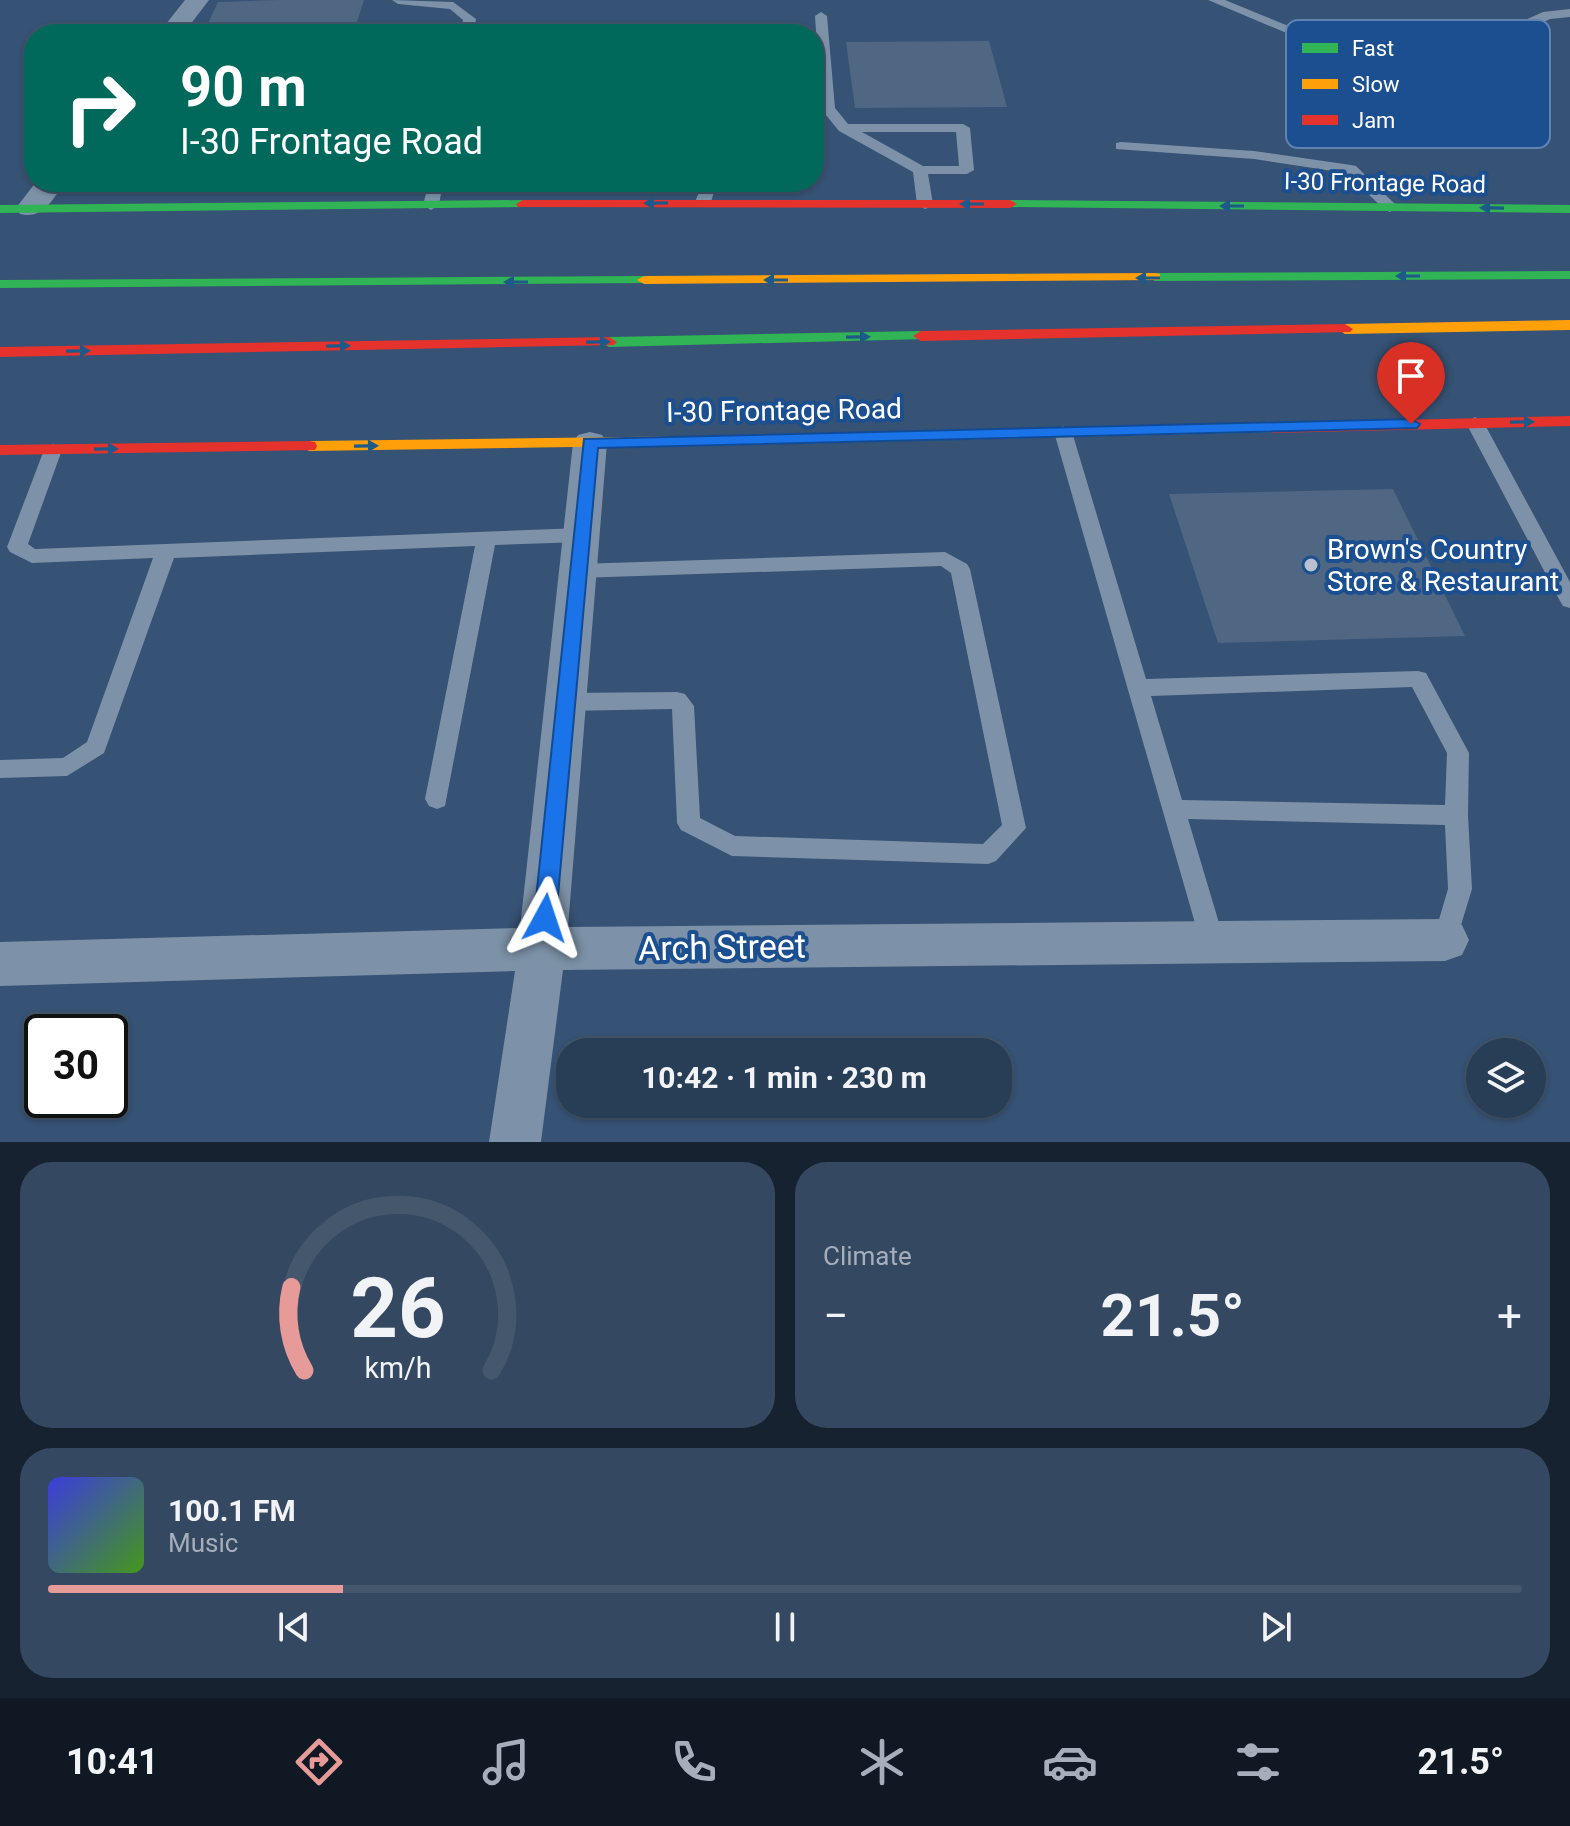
<!DOCTYPE html>
<html lang="en">
<head>
<meta charset="utf-8">
<style>
  :root { --surface:#283e57; --page:#344961; --text:#f1f3f6; --muted:#a5aeba; --line:#44576d; --accent:#e69b98 }
  body { margin:0; font-family:Roboto,sans-serif; background:var(--page); color:var(--text); height:100vh; display:flex; flex-direction:column; font-size:30px; white-space:nowrap }
  * { box-sizing:border-box; margin:0 }
  p { font-size:26px; color:var(--muted) }
  .icon { flex:none; width:44px; height:44px; fill:none; stroke:currentColor; stroke-width:2; stroke-linecap:round; stroke-linejoin:round }
  .map { position:relative; height:1142px; overflow:hidden }
  .sheet { display:flex; flex-direction:column; gap:20px; padding:20px; background:#162230; flex:1 }
  .sheet>* { flex:none }
  .hud { position:absolute; left:24px; top:24px; width:800px; height:168px; border-radius:32px; box-shadow:0 2px 6px #0004,0 0 0 2px var(--line); background:#00695c; color:#fff; overflow:hidden }
  .controls { position:absolute; left:1466px; top:1038px; display:grid; gap:16px }
  .controls a { display:grid; place-items:center; width:80px; height:80px; border-radius:50%; background:var(--surface); box-shadow:0 2px 6px #0004,0 0 0 2px var(--line); font-size:40px }
  .speed { position:absolute; left:24px; top:1014px; display:flex; gap:16px; font-size:40px; font-weight:700; text-align:center }
  .speed>* { display:grid; place-content:center; width:104px; height:104px; border-radius:50%; background:var(--surface); box-shadow:0 2px 6px #0004,0 0 0 2px var(--line); line-height:1 }
  .speed .limit { border:4px solid #111; border-radius:12px; background:#fff; color:#111 }
  .pin { position:absolute; display:grid; place-items:center; width:68px; height:68px; color:#fff; margin:-82px -34px; border-radius:50% 50% 50% 0; rotate:-45deg; box-shadow:0 0 8px #0007 }
  .pin .icon { rotate:45deg }
  .me { position:absolute; width:88px; margin:-44px; rotate:5deg; stroke-linejoin:round; filter:drop-shadow(0 0 6px #0008) }
  .turn { display:flex; align-items:center; gap:28px; height:168px; padding:0 24px; font-size:36px }
  .turn .icon { width:104px; height:104px; stroke-width:2.5 }
  .turn b { display:block; font-size:56px; line-height:68px }
  .big { font-size:60px; font-weight:700; line-height:1.1 }
  .sheet .widget { flex:1; display:flex; flex-direction:column; justify-content:center; gap:12px; min-width:0; padding:0 28px; border-radius:32px; background:var(--page) }
  .sheet .dial { align-items:center; gap:0 }
  .dial svg { height:208px; overflow:visible; fill:none; stroke:var(--line); stroke-width:7; stroke-linecap:round; text-anchor:middle }
  .dial text { fill:var(--text); stroke:none }
  .song { display:flex; align-items:center; gap:24px }
  .cover { width:96px; height:96px; border-radius:12px; background:linear-gradient(135deg,hsl(240 70% 55%),hsl(100 70% 35%)) }
  .played { height:8px; border-radius:4px; background:linear-gradient(90deg,var(--accent) 20%,var(--line) 20%) }
  .keys { display:flex; justify-content:space-around; direction:ltr }
  .heat { display:flex; justify-content:space-between; align-items:center; font-size:44px; direction:ltr }
  .sheet .tiles { flex:1; display:grid; gap:20px; grid-template-columns:1fr 1fr }
  .widget:last-child { grid-column:span 2 }
  .trip { position:absolute; left:556px; top:1038px; width:456px; height:80px; border-radius:32px; background:var(--surface); box-shadow:0 2px 6px #0004,0 0 0 2px var(--line); font-weight:700; line-height:80px; text-align:center }
  .menu { display:flex; height:128px; justify-content:space-around; align-items:center; background:#101923; color:var(--muted) }
  .menu .icon { width:56px; height:56px }
  .menu .current { color:var(--accent) }
  .menu b { font-size:36px; color:var(--text) }
  .map>svg:first-child { display:block }
</style>
</head>
<body>
<div class="map">
<svg width="1570" height="1142" viewBox="0 0 1570 1142">
  <rect width="100%" height="100%" fill="#365274"/>
  <path fill="#506783" d="M278,0H364L355,28H376L374,34H203L218,2Z
    M989,41L1007,107L855,108L846,42Z
    M1393,489L1465,636L1218,643L1169,494Z"/>
  <g fill="none" stroke-linecap="round" stroke-linejoin="round">
    <path fill="#7d92a8" fill-rule="evenodd" d="M392,0L453,2L476,19L473,34H461L463,20L450,9L398,4Z
      M1208,0H1225L1367,58L1407,59L1479,41L1543,12L1570,9V17L1550,19L1489,47L1407,67L1365,66Z
      M821,12L827,16L835,108L848,124H963L970,128L974,170L967,174H928L933,204L930,207L925,209L917,204L913,172L839,131L821,109L815,16ZM862,132H956L959,166H923Z
      M1121,142L1254,151L1351,165L1356,166L1398,207L1390,212L1385,210L1346,173L1254,159L1116,149V143Z
      M429,182H443L439,205L431,210L423,205Z
      M703,182H717L711,202L703,207L695,202Z
      M1475,417L1484,423L1570,582V608L1563,606L1560,601L1466,423Z
      M1063,426L1072,432L1146,679L1418,671L1426,673L1469,753L1468,815L1472,889L1454,948L1445,951L1436,948L1433,940L1448,889L1445,825L1188,819L1225,943L1221,951L1212,954L1203,951L1054,432ZM1412,687L1447,753L1445,805L1182,800L1151,696Z
      M53,444L62,450L28,544L35,549L581,528L591,535L581,542L495,545L445,806L437,809L429,806L425,799L475,546L174,558L104,753L67,776L0,778V760L63,758L87,742L153,558L32,563L10,552L7,547L44,450Z
      M945,552L967,564L970,569L1026,828L996,861L988,864L732,856L681,830L677,823L672,709L565,711L557,708L554,702L557,696L565,693L677,692L685,694L694,706L700,818L735,836L983,844L1002,825L951,573L941,566L578,578L571,576L568,571L571,566L578,564Z"/>
    <path fill="#7d92a8" fill-rule="evenodd" d="M185,0H209L183,34H158Z
      M36,182H65C53,199 43,220 20,214L16,208Z
      M590,432L602,435L607,443L568,927L1445,919L1462,925L1469,940L1462,955L1445,961L563,970L541,1142H489L515,971L0,986V942L520,928L573,443L578,435Z"/>
    <path fill="#30b455" fill-rule="evenodd" d="M523,200L530,204L528,207L0,213V205Z
      M1010,200L1570,205V213L1005,207L1003,204Z
      M1570,271V279L1155,281L1148,277L1155,273Z
      M644,276L649,277V283L0,288V280Z
      M921,331L926,333V339L609,347L601,342L609,337Z
      M1272,423L1280,428L1278,432L699,446L691,441L699,436Z"/>
    <path fill="#ff9f0a" fill-rule="evenodd" d="M1155,273L1160,274V280L644,284L637,280L644,276Z
      M1570,320V330L1345,334L1337,329L1345,324Z
      M699,436L707,441L705,445L309,451L301,446L309,441Z"/>
    <path fill="#e5322d" fill-rule="evenodd" d="M523,200H1010L1017,204L1010,208L518,207L516,204Z
      M1345,324L1353,329L1350,332L921,341L913,336L921,331Z
      M609,337L617,342L614,345L0,357V347Z
      M1570,416V426L1272,433L1264,428L1272,423Z
      M309,441L315,442L317,446L315,450L0,455V445Z"/>
  </g>
  <defs><path id="oneway-solid" d="M-6-.8H1V-3.2L6.5 0L1 3.2V.8H-6Z" transform="scale(2)"/></defs>
  <g fill="#1d5989">
    <use href="#oneway-solid" transform="translate(656 203) rotate(179)"/>
    <use href="#oneway-solid" transform="translate(972 204) rotate(-180)"/>
    <use href="#oneway-solid" transform="translate(1232 206) rotate(-180)"/>
    <use href="#oneway-solid" transform="translate(1492 208) rotate(-179)"/>
    <use href="#oneway-solid" transform="translate(1408 276) rotate(180)"/>
    <use href="#oneway-solid" transform="translate(1148 278) rotate(180)"/>
    <use href="#oneway-solid" transform="translate(776 280) rotate(180)"/>
    <use href="#oneway-solid" transform="translate(516 282) rotate(180)"/>
    <use href="#oneway-solid" transform="translate(858 337) rotate(-1)"/>
    <use href="#oneway-solid" transform="translate(598 342) rotate(-1)"/>
    <use href="#oneway-solid" transform="translate(338 346) rotate(-1)"/>
    <use href="#oneway-solid" transform="translate(78 351) rotate(-1)"/>
    <use href="#oneway-solid" transform="translate(1522 422) rotate(-1)"/>
    <use href="#oneway-solid" transform="translate(366 446) rotate(-1)"/>
    <use href="#oneway-solid" transform="translate(106 449) rotate(-1)"/>
  </g>
  <path fill="#1a73e8" stroke="#114b97" stroke-width="2" d="M1411,419L1420,424L1417,428L598,448L556,918L553,925L545,928L537,925L534,918L584,439Z"/>
  <circle fill="#b9c2ce" stroke="#1b4f8f" stroke-width="3" cx="1311" cy="565" r="8"/>
  <g text-anchor="middle" stroke-width="8" stroke-linejoin="round" paint-order="stroke">
    <g font-size="24" fill="#fff" stroke="#1b4f8f">
      <text transform="translate(1385 183) rotate(1)" y="8">I-30 Frontage Road</text>
    </g>
    <g font-size="28" fill="#fff" stroke="#1b4f8f">
      <text transform="translate(784 410) rotate(-1)" y="10">I-30 Frontage Road</text>
    </g>
    <g font-size="28" fill="#fff" stroke="#1b4f8f" text-anchor="start">
      <text x="1327" y="559">Brown's Country<tspan x="1327" dy="32">Store &amp; Restaurant</tspan></text>
    </g>
    <g font-size="34" fill="#fff" stroke="#1b4f8f">
      <text transform="translate(722 947) rotate(-1)" y="12">Arch Street</text>
    </g>
  </g>
  <rect x="1286" y="20" width="264" height="128" rx="12" fill="#1b4f8f" stroke="#5f84b1" stroke-width="2"/>
  <rect x="1302" y="43" width="36" height="10" fill="#30b455"/>
  <rect x="1302" y="79" width="36" height="10" fill="#ff9f0a"/>
  <rect x="1302" y="115" width="36" height="10" fill="#e5322d"/>
  <g font-size="22" fill="#fff">
    <text x="1352" y="56">Fast</text>
    <text x="1352" y="92">Slow</text>
    <text x="1352" y="128">Jam</text>
  </g>
</svg>
<div class="controls">
<a><svg class="icon" aria-label="layers" viewBox="0 0 24 24"><path d="M12 4l9 5-9 5-9-5zM3 14l9 5 9-5"/></svg></a>
</div>
<div class="speed"><div class="limit">30</div></div>
<div class="pin" style="left:1411px;top:424px;background:#d93025"><svg class="icon" aria-label="arrive" viewBox="0 0 24 24"><path d="M6 21V4h12l-3 4 3 4H6"/></svg></div>
<svg class="me" style="left:545px;top:918px" viewBox="-20 -20 40 40"><path d="M0-17L14 15 0 8-14 15z" fill="#1a73e8" stroke="#fff" stroke-width="4"/></svg>
<div class="trip">10:42 · 1 min · 230 m</div>
<div class="hud">
<div class="turn"><svg class="icon" aria-label="right" viewBox="0 0 24 24"><path d="M7 20v-9h11M14 6l5 5-5 5"/></svg><div><b>90 m</b>I-30 Frontage Road</div></div>
</div>
</div>
<section class="sheet">
<div class="tiles">
<div class="widget dial"><svg viewBox="0 0 100 80">
<path d="M14 69A42 42 0 1 1 86 69"/>
<path d="M14 69A42 42 0 0 1 9 37" stroke="#e69b98"/>
<text x="50" y="56" font-size="32" font-weight="700">26</text>
<text x="50" y="72" font-size="11">km/h</text>
</svg></div>
<div class="widget"><p>Climate</p>
<div class="heat"><a>−</a><b class="big">21.5°</b><a>+</a></div>
</div>
<div class="widget">
<div class="song"><i class="cover"></i><div><b>100.1 FM</b><p>Music</p></div></div>
<div class="played"></div>
<div class="keys"><svg class="icon" aria-label="previous" viewBox="0 0 24 24"><path d="M18 5L8 12l10 7zM5 5v14"/></svg><svg class="icon" aria-label="pause" viewBox="0 0 24 24"><path d="M8 5v14M16 5v14"/></svg><svg class="icon" aria-label="next" viewBox="0 0 24 24"><path d="M6 5l10 7-10 7zM19 5v14"/></svg></div>
</div>
</div>
</section>
<nav class="menu">
<b>10:41</b>
<svg class="icon current" aria-label="directions" viewBox="0 0 24 24"><path d="M12 3l9 9-9 9-9-9zM9 14v-3h6M13 9l2 2-2 2"/></svg>
<svg class="icon" aria-label="music" viewBox="0 0 24 24"><path d="M9 18V5l10-2v13"/><circle cx="6" cy="18" r="3"/><circle cx="16" cy="16" r="3"/></svg>
<svg class="icon" aria-label="phone" viewBox="0 0 24 24"><path d="M5 4h4l2 5-3 2q2 4 5 5l2-3 5 2v4C11 20 4 13 5 4z"/></svg>
<svg class="icon" aria-label="climate" viewBox="0 0 24 24"><path d="M12 3v18M4 7l16 10M4 17L20 7"/></svg>
<svg class="icon" aria-label="car" viewBox="0 0 24 24"><path d="M5 17H2v-5l4-1 3-4h7l3 4 3 1v5h-3M9 17h6M6 11h13"/><circle cx="7" cy="17" r="2"/><circle cx="17" cy="17" r="2"/></svg>
<svg class="icon" aria-label="filters" viewBox="0 0 24 24"><path d="M4 7h16M4 17h16"/><circle cx="9" cy="7" r="2"/><circle cx="15" cy="17" r="2"/></svg>
<b>21.5°</b>
</nav>
</body>
</html>
